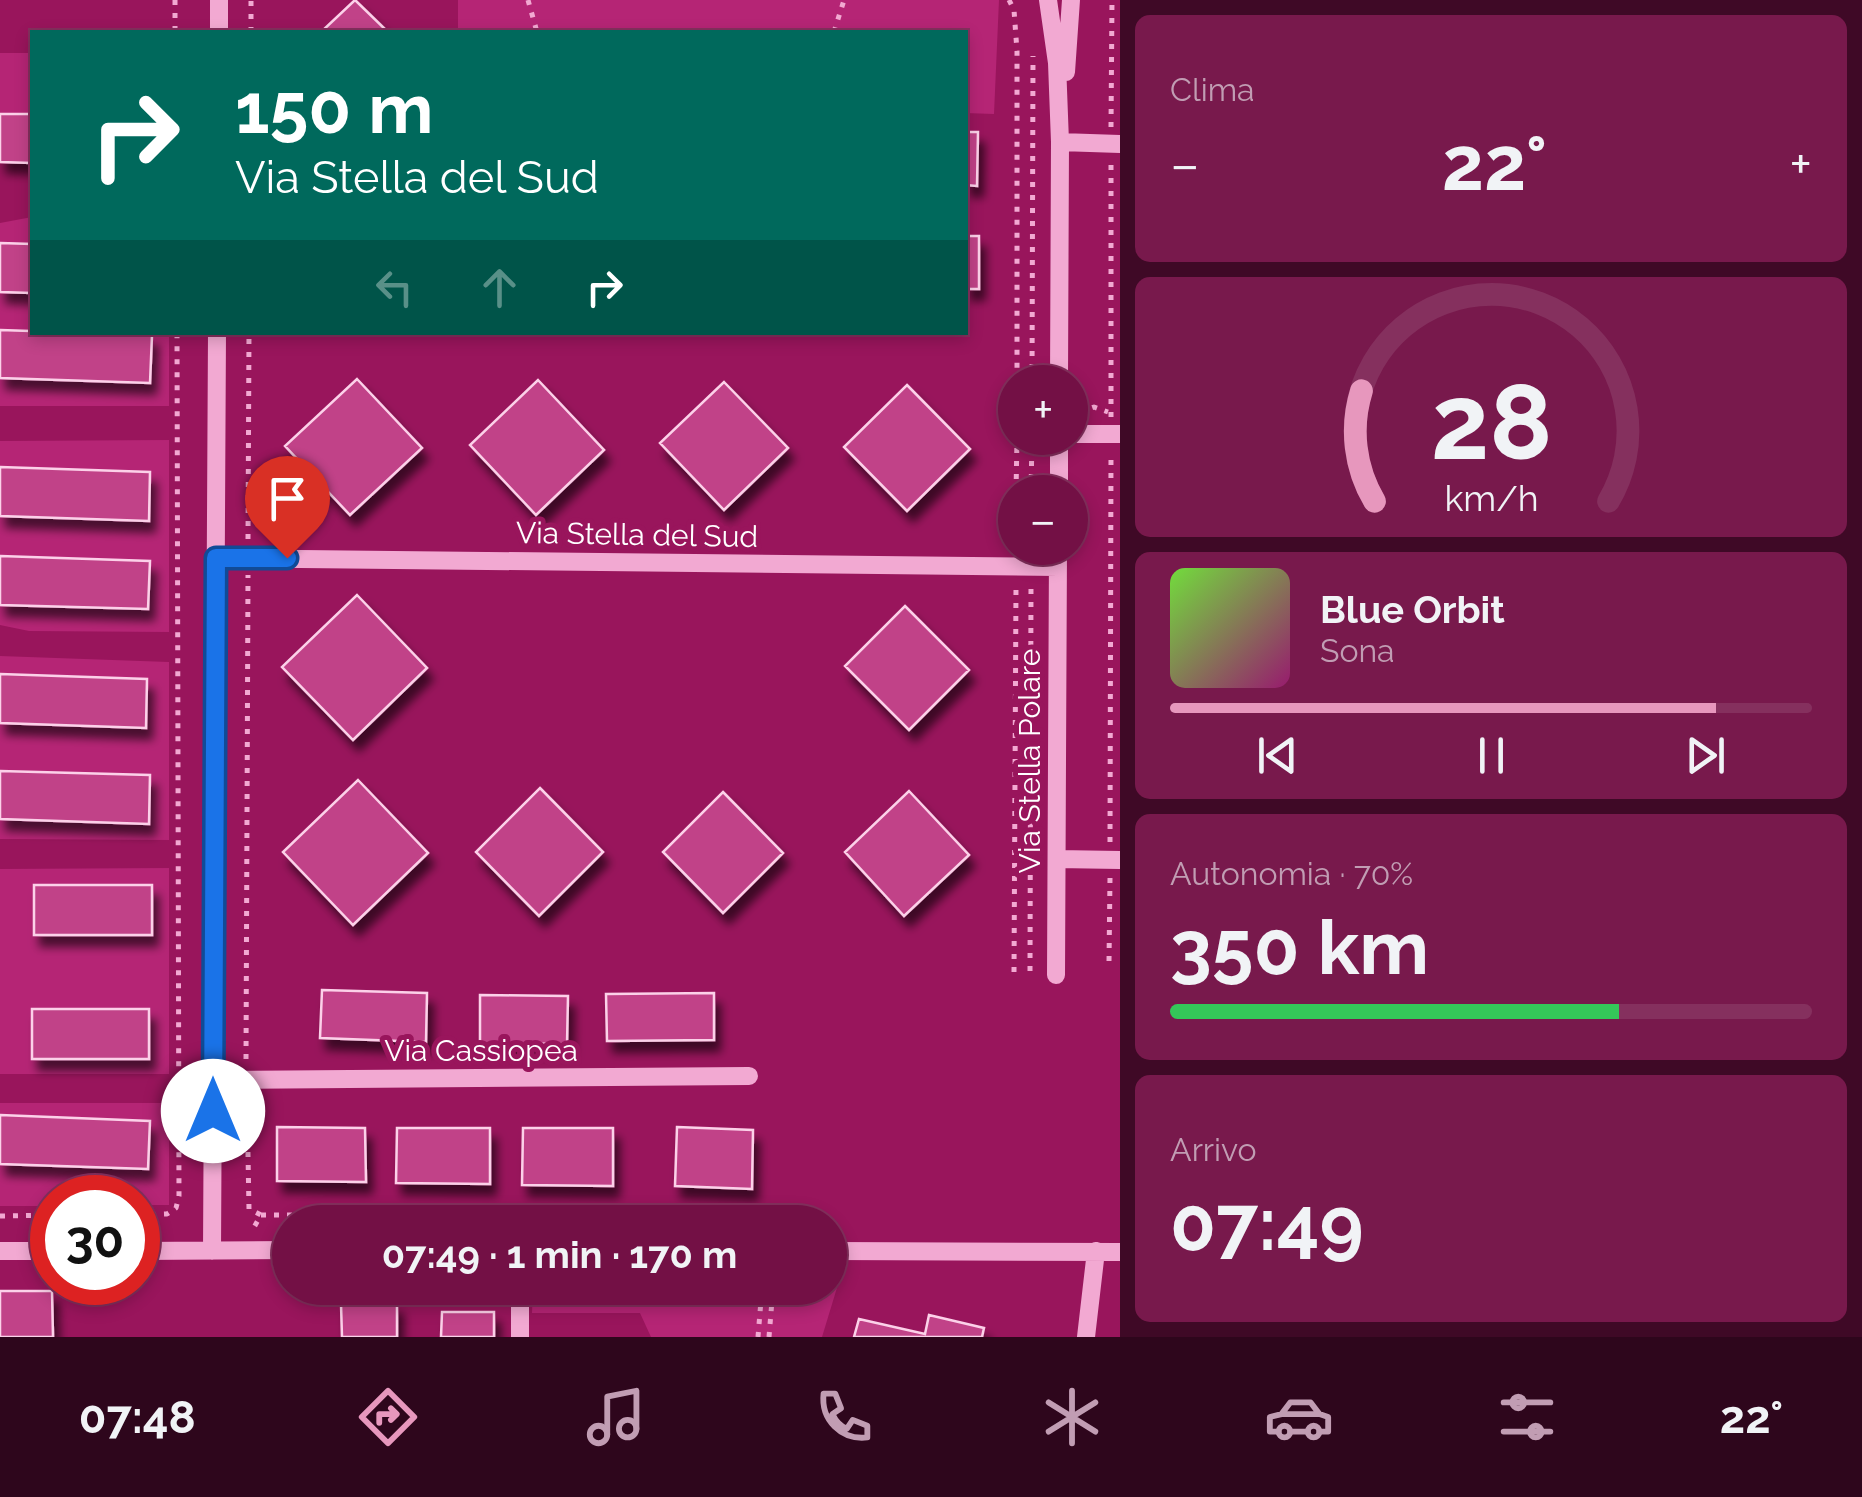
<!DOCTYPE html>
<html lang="it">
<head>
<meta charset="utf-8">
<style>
  :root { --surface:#731045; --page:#78194c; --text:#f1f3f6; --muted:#c19db3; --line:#85305e; --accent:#e797bd }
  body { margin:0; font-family:Raleway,sans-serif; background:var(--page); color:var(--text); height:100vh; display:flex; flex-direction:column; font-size:38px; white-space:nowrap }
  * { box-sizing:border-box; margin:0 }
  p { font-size:32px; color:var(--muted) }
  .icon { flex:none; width:55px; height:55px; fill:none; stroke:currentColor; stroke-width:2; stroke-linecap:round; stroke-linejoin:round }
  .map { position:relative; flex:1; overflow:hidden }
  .panel { display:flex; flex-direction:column; gap:15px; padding:15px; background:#3f0926; width:742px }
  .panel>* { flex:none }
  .hud { position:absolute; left:30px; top:30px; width:938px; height:305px; border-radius:0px; box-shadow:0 5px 15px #0003,0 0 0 2px var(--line); background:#00695c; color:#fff; overflow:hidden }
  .buttons { position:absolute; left:998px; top:365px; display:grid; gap:20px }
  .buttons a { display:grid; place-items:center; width:90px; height:90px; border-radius:50%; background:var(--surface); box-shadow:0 5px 15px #0003,0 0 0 2px var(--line); font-size:50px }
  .speed { position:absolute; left:30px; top:1175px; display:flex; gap:20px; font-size:50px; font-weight:700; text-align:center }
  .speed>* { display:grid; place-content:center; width:130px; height:130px; border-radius:50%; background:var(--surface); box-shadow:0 5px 15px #0003,0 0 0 2px var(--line); line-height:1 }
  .speed .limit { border:15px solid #d22; background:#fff; color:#111 }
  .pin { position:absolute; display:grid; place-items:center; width:85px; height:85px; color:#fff; margin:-102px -42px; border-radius:50% 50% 50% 0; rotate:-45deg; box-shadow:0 0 10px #0007 }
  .pin .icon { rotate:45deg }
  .me { position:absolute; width:110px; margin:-55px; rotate:0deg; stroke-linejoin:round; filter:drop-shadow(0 0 8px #0008) }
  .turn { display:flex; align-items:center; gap:35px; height:210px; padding:0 40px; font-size:45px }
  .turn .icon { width:130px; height:130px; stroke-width:2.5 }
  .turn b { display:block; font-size:70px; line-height:85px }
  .lanes { display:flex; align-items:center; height:95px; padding:0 40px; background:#0003; justify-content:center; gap:50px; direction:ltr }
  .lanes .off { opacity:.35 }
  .big { font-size:75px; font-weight:700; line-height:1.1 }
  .panel .card { flex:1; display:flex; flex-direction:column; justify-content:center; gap:15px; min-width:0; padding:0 35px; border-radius:15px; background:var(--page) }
  .panel .dial { align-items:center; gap:0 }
  .dial svg { height:260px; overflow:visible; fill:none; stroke:var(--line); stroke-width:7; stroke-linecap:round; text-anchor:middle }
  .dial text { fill:var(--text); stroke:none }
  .song { display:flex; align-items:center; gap:30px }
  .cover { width:120px; height:120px; border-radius:15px; background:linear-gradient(135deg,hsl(100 70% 55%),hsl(320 70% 35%)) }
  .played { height:10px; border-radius:5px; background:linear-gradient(90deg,var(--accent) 85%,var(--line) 85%) }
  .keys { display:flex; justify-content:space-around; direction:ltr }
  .heat { display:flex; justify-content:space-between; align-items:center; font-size:55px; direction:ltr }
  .charge { height:15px; border-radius:8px; background:linear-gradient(90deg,#34c759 70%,var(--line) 0) }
  .trip { position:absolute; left:272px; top:1205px; width:575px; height:100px; border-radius:50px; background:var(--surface); box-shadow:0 5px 15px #0003,0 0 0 2px var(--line); font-weight:700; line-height:100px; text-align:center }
  .tab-bar { display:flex; height:160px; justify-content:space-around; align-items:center; background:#2e061c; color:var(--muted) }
  .tab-bar .icon { width:70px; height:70px }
  .tab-bar .active { color:var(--accent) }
  .tab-bar b { font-size:45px; color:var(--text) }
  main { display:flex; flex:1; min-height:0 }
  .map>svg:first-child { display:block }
</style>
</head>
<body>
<main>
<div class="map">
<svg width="1120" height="1337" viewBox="0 0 1120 1337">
  <defs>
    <filter id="shadow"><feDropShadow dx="6" dy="11" stdDeviation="5" flood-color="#0009"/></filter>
  </defs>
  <rect width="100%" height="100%" fill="#99155c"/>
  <path fill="#b52575" d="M458,0H999L994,114L965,113V32H458Z
    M0,53H32V114H0Z
    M32,217V332L169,333V406H0V223Z
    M169,440V632L29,631L0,625V441Z
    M0,656L169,662V840L0,839Z
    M169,868V1074H0V869Z
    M0,1103H169V1205H138V1198H52V1206H0Z
    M830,1268H843L822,1337H651L640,1313H532L533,1288H830Z"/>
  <path fill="#c14388" stroke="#fcd1e9" stroke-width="2.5" filter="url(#shadow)" d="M355,0L388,32H321Z
    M0,114H32V163L0,162Z
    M965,132H978L977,186L965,185Z
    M965,236H979V289H965Z
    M0,243L32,244V293L0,292Z
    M0,330L152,335L150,383L0,378Z
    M357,379L422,448L350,515L285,446Z
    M538,380L604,450L536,515L470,445Z
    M724,382L788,448L724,510L660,443Z
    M907,385L970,449L907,511L844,447Z
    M0,467L150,472L149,521L0,516Z
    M0,556L150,561L148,609L0,605Z
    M357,595L427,668L353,740L282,667Z
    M905,606L969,670L909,730L845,666Z
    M0,674L147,679L146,728L0,723Z
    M0,771L150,775L149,824L0,819Z
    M358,780L428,853L353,925L283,852Z
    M540,788L603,852L539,916L476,852Z
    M909,791L969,855L904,916L845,852Z
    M723,792L783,853L723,913L663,852Z
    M34,885H152V935H34Z
    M322,990L427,993L426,1042L320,1038Z
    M714,993V1040L607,1041L606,994Z
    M480,995L568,996L567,1044L480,1043Z
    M32,1009H149V1059H32Z
    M0,1115L150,1121L148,1169L0,1164Z
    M277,1127L365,1128L366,1182L277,1181Z
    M677,1127L753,1130L752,1189L675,1186Z
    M397,1128H490V1184L396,1183Z
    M523,1128H613V1186L522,1185Z
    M0,1291H52L53,1337H0Z
    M397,1303V1337H342L341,1304Z
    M442,1312H494V1337H441Z
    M929,1315L984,1328L982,1337H854L859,1319L925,1334Z"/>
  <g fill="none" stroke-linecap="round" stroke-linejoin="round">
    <path stroke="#f2a9d2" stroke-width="5" stroke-dasharray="5 8" stroke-linecap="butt" d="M175,0V32
      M528,0L537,32
      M1009,0L1014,10L1017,51V382
      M251,32V0
      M834,32L844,0
      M1111,127L1112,0
      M1032,382L1033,56
      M1080,412L1094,407L1108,412
      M1111,417V163
      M1016,492L1017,438
      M1031,492L1032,438
      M248,539L249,332
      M1110,842L1111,453
      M1109,961L1110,878
      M1030,971L1031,584
      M1014,972L1016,585
      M246,1059L248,575
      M247,1100L249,1209L261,1215L253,1229
      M138,1215L167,1214L176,1208L179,1196L177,332
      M261,1215H768V1222
      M0,1216L52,1215
      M758,1337L762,1288
      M769,1337L773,1288"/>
    <path stroke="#f2a9d2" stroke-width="18" d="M1048,0L1057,63L1060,142L1059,382
      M219,32V0
      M1066,72L1071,0
      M1060,142L1120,144
      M1070,434H1120
      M1059,492V438
      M216,558L1058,567
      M1057,859L1120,860
      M1056,975L1058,548
      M213,1080L749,1076
      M0,1251H52
      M138,1251L290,1250
      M212,1251L217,332
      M830,1251L1120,1252
      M520,1288V1337
      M1086,1337L1096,1251"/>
  </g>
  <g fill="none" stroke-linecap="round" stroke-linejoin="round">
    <g stroke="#114b97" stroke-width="25">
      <path id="route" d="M213,1111L216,558H287"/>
    </g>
    <use href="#route" stroke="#1a73e8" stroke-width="18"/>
  </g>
  <g text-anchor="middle" stroke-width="10" stroke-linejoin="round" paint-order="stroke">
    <g font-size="30" fill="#fff" stroke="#99155c">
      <text transform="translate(637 535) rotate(1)" y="10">Via Stella del Sud</text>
      <text transform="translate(1030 761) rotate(-90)" y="10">Via Stella Polare</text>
      <text x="481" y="1061">Via Cassiopea</text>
    </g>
  </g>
</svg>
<div class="buttons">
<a>+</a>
<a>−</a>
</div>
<div class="speed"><div class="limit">30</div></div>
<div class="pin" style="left:287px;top:558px;background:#d93025"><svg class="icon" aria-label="arrive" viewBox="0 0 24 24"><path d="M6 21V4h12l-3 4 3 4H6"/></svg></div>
<svg class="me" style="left:213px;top:1111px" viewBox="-20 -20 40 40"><circle r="19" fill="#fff"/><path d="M0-13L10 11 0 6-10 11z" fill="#1a73e8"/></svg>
<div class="trip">07:49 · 1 min · 170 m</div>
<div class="hud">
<div class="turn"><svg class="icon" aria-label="right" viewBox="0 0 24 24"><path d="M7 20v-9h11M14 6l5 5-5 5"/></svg><div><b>150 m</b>Via Stella del Sud</div></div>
<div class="lanes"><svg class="icon off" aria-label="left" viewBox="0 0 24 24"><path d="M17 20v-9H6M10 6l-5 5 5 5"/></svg><svg class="icon off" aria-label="ahead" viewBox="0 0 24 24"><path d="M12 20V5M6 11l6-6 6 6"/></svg><svg class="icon" aria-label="right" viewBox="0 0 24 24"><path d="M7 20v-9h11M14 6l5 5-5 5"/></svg></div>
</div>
</div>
<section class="panel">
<div class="card"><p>Clima</p>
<div class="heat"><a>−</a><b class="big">22°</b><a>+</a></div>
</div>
<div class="card dial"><svg viewBox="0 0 100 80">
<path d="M14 69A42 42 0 1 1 86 69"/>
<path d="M14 69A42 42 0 0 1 10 35" stroke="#e797bd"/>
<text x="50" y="56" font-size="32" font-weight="700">28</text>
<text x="50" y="72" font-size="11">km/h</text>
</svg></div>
<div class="card">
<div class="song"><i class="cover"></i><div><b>Blue Orbit</b><p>Sona</p></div></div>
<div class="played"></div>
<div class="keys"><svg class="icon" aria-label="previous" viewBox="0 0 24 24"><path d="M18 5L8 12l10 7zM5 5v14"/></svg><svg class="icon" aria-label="pause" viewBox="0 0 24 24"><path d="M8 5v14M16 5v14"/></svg><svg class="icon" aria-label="next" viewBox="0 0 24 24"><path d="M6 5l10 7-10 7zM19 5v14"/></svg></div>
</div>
<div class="card"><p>Autonomia · 70%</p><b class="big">350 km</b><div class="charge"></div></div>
<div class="card"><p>Arrivo</p><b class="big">07:49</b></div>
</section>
</main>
<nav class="tab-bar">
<b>07:48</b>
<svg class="icon active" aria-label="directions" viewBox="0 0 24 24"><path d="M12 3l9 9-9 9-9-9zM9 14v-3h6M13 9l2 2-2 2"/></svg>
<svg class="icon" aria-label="music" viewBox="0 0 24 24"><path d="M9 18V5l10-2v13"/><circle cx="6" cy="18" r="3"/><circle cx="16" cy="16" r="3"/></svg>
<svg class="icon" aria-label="phone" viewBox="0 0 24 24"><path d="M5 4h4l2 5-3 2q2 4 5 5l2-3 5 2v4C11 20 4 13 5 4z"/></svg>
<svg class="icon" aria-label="climate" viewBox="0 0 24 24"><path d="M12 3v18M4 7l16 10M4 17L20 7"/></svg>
<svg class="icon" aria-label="car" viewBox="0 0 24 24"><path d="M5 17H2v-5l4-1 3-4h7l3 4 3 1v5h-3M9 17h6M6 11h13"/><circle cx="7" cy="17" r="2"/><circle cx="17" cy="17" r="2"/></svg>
<svg class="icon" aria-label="filters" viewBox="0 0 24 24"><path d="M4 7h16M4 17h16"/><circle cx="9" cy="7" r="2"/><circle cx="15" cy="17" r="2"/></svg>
<b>22°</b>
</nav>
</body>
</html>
